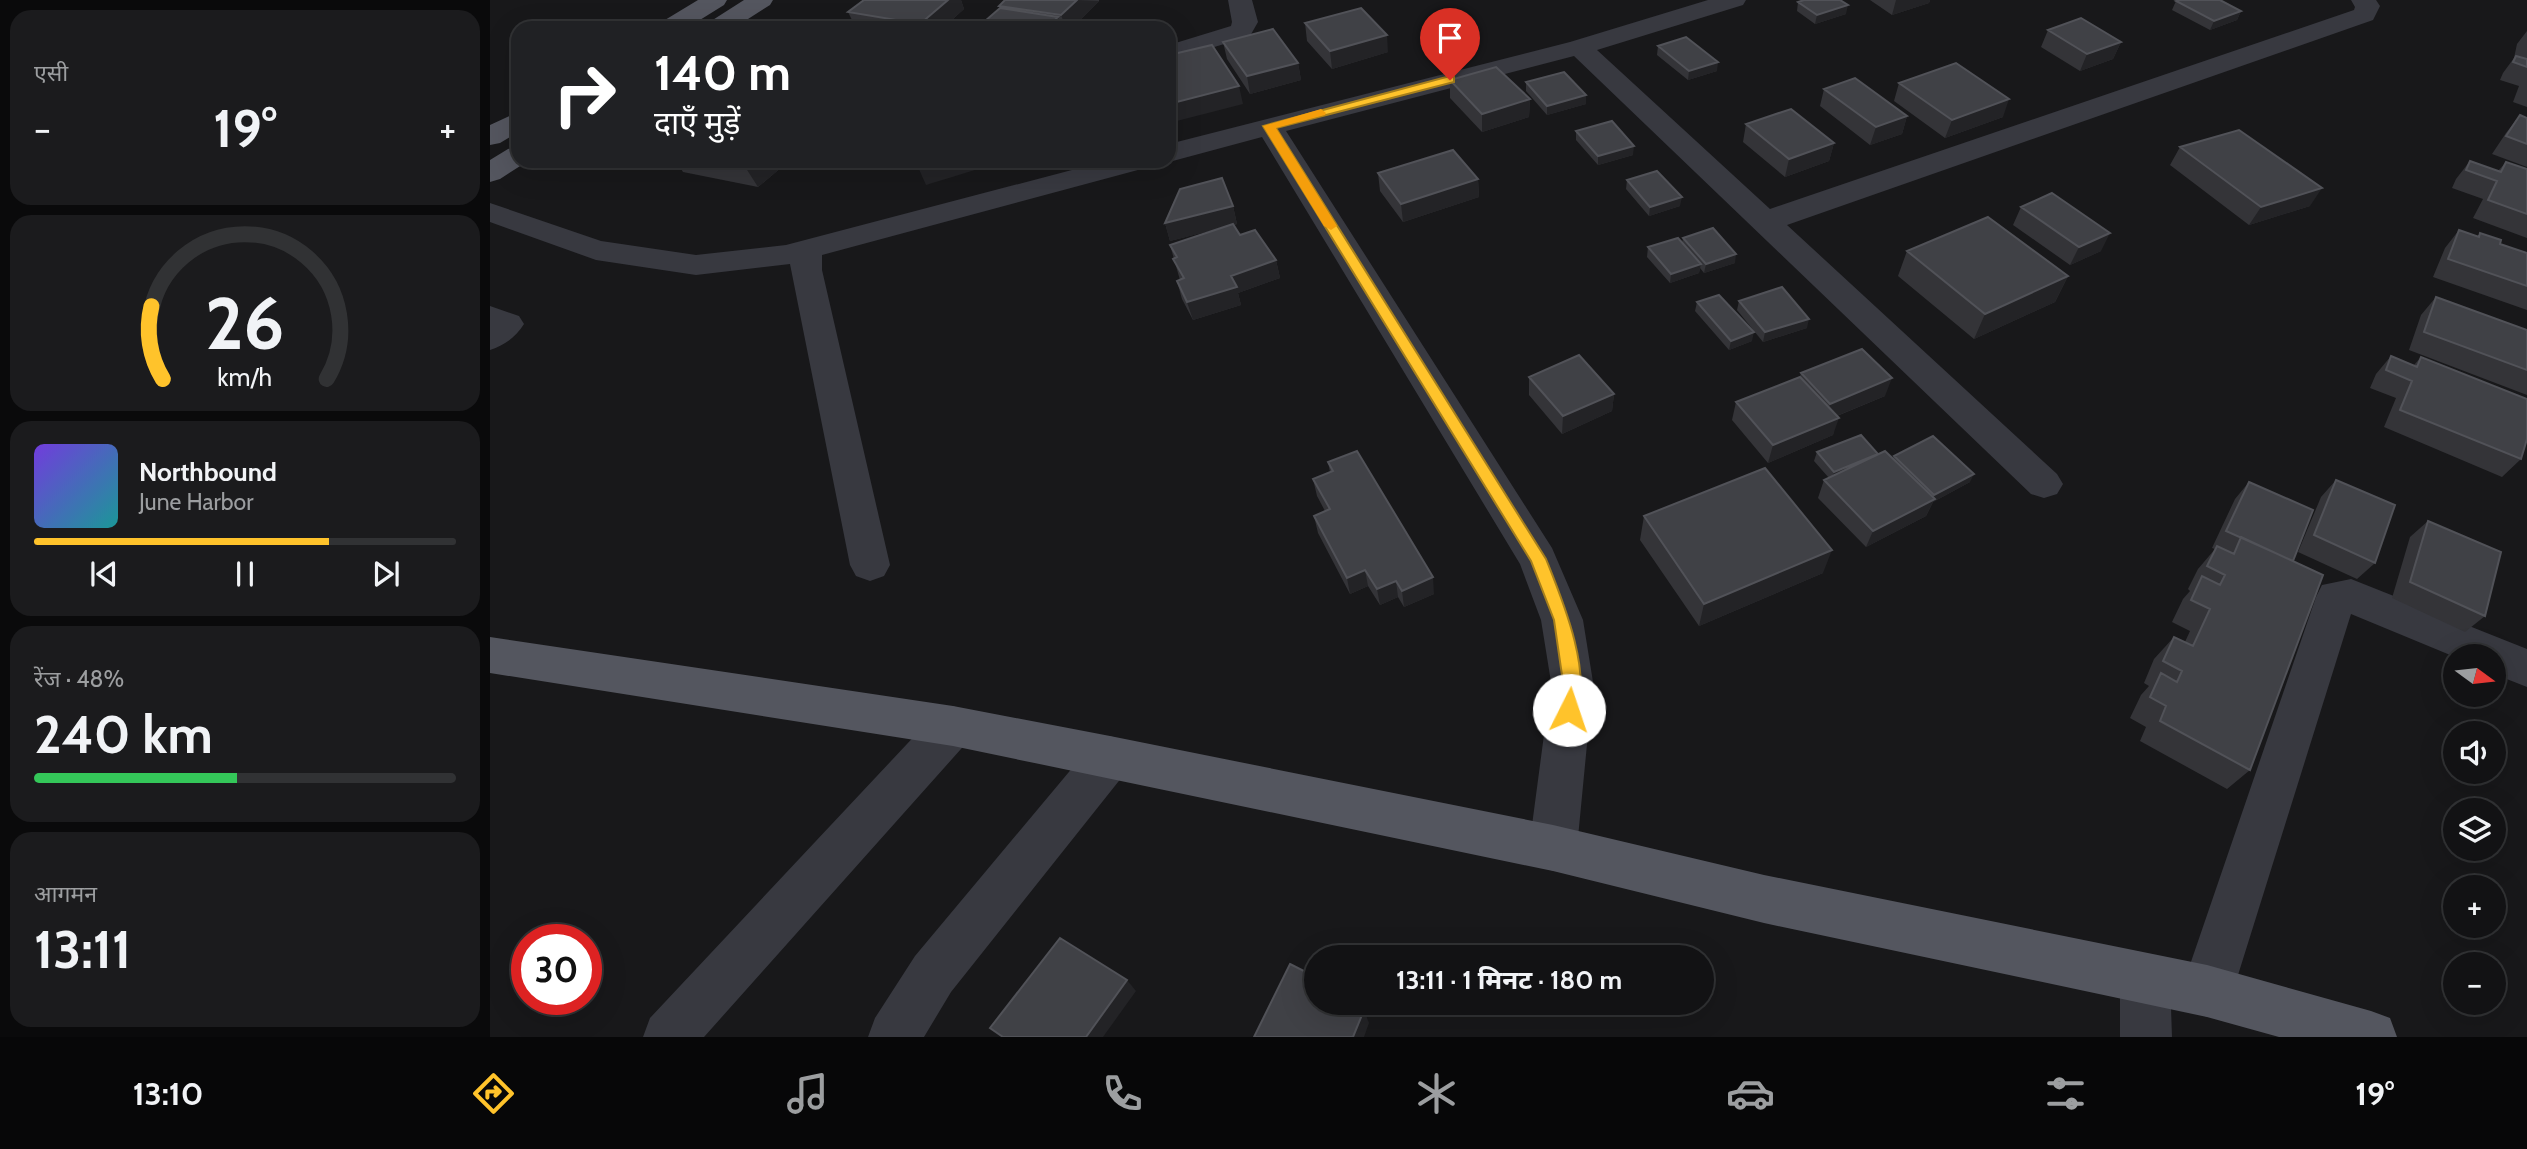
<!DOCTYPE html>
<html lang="hi">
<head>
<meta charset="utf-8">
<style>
  :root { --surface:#121214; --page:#1b1b1d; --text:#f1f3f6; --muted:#9c9ea0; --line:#313234; --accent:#ffc32b }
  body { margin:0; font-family:Cabin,"Noto Sans Devanagari",sans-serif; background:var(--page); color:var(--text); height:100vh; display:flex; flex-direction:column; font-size:26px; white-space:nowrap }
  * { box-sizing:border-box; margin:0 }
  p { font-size:23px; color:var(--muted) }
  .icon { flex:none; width:38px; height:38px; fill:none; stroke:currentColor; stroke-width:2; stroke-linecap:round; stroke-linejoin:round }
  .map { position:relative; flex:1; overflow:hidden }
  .details { display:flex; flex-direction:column; gap:10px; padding:10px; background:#0a0a0b; width:490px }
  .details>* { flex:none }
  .hud { position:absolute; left:21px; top:21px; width:665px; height:147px; border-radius:21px; box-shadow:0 7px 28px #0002,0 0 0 2px var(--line); background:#202124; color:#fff; overflow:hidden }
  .needle { width:46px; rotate:105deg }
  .buttons { position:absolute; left:1953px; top:644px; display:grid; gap:14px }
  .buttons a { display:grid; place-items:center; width:63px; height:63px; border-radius:50%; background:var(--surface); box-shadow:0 7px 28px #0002,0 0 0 2px var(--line); font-size:35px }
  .speed { position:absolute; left:21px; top:924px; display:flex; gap:14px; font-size:35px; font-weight:700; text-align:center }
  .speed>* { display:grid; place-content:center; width:91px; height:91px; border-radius:50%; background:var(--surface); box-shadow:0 7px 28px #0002,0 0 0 2px var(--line); line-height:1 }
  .speed .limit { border:10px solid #d22; background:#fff; color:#111 }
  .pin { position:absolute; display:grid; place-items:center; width:60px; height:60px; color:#fff; margin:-72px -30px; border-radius:50% 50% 50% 0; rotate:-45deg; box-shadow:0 0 7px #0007 }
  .pin .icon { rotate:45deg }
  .me { position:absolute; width:77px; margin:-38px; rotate:4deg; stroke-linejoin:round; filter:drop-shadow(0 0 5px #0008) }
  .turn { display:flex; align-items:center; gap:24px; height:147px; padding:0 28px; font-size:32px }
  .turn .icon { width:91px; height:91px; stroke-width:2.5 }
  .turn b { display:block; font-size:49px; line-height:60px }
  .big { font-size:52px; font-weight:700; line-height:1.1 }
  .details .tile { flex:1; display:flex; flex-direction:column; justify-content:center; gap:10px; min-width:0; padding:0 24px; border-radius:21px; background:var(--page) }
  .details .dial { align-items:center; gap:0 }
  .dial svg { height:182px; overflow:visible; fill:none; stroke:var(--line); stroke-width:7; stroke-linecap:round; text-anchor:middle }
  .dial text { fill:var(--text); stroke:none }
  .song { display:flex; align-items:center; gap:21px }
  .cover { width:84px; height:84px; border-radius:10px; background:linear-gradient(135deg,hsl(260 70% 55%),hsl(180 70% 35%)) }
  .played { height:7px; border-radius:4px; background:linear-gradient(90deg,var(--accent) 70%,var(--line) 70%) }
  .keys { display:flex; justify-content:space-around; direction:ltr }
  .heat { display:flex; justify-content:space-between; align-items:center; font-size:38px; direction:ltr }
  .charge { height:10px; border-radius:5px; background:linear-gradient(90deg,#34c759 48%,var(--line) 0) }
  .trip { position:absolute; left:814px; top:945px; width:410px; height:70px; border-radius:35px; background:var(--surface); box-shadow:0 7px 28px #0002,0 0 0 2px var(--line); font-weight:700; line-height:70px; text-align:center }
  .dock { display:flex; height:112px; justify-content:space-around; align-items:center; background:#070708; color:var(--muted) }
  .dock .icon { width:49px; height:49px }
  .dock .on { color:var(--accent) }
  .dock b { font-size:32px; color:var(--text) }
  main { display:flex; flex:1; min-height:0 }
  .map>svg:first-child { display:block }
</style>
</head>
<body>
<main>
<section class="details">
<div class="tile"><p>एसी</p>
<div class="heat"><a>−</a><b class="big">19°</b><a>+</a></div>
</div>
<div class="tile dial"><svg viewBox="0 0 100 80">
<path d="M14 69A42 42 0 1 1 86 69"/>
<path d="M14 69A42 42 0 0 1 9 37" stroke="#ffc32b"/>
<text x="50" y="56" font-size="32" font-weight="700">26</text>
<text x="50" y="72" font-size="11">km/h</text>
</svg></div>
<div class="tile">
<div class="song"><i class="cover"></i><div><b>Northbound</b><p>June Harbor</p></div></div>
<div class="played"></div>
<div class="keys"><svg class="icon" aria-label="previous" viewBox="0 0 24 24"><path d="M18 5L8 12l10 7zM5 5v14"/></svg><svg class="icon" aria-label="pause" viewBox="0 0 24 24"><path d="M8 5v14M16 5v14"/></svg><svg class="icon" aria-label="next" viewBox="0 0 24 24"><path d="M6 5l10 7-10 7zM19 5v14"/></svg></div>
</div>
<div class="tile"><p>रेंज · 48%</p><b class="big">240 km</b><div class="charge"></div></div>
<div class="tile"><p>आगमन</p><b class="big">13:11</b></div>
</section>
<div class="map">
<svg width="2037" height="1037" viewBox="0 0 2037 1037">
  <rect width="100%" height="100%" fill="#18181a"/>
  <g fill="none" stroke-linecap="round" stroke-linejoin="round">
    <path fill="#383940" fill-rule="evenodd" d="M738,0H762L768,22L760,36L679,61V45L741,26L742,22Z
      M1218,0H1256L1253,5L1107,50L1280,209L1864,10L1865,7L1861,0H1886L1890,6L1883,20L1297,225L1567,474L1573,484L1567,494L1554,498L1541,494L1084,56L796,131L1062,548L1093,620L1103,682L1087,848L1080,864L1063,871L1046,864L1039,848L1061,682L1051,620L1030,564L772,137L679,162L677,161H679V144L1080,42Z
      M616,161H663L659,167L332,255V270L400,565L394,576L380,581L366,576L360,565L300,264L206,275L106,260L0,222V203L111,241L206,255L296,245Z
      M0,306L29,316L34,324C26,337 15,345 0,350Z
      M1861,579L2037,649V687L2004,674V656L1965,657L1861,614L1743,991L1735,1009L1717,1017L1699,1009L1691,991L1826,597L1832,585Z
      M463,706L479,712L485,726L479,740L214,1037H153L160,1018L447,712Z
      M620,736L636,742L642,757L636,772L461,992L434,1037H378L385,1018L425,956L604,742Z
      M1655,953L1673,960L1680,978L1682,1037H1630V978L1637,960Z"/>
    <path fill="#54565f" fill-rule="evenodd" d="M208,0H237L234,5L197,28H166L170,23Z
      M254,0H283L280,5L244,28H214L218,23Z
      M28,112V132L10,143L0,145V125Z
      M28,146V161H38L10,179L0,182V160L18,149Z
      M0,637L463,706L620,736L1063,825L1274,875L1717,965L1881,1011L1900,1018L1907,1037H1789L1717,1017L1274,923L1063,871L463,746L0,673Z"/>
  </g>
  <path fill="#343438" d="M374,0H471L474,9L453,28H366L358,12Z
    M515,0H609V1L582,28H487L510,8L509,6Z
    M1380,0H1440L1439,3L1402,15Z
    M1686,1L1751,11L1747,20L1720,30L1682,10Z
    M1308,2L1356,14L1325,24L1307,11Z
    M815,23L898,52L842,69L817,41Z
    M1558,30L1631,42L1623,59L1590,71L1551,47Z
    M2037,31V107L2023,102L2029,86L2010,80L2013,73L2024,58L2027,44Z
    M733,42L808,63L811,80L760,94L737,59Z
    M1168,46L1227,71L1198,80L1167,55Z
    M960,80L1040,99L1039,117L992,132L960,98Z
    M1036,82L1096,95V104L1057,115L1036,91Z
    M1409,83L1513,117L1455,138L1404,101Z
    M1334,89L1417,116L1412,134L1380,145L1330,106Z
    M2030,115L2037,118V167L2002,154L2016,133Z
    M1256,124L1344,143L1339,161L1295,177L1253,142Z
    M1086,131L1143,155L1108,165L1086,140Z
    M1690,147L1820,206L1759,225L1680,165Z
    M186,161H299L268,187L193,172Z
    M1980,161L2008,171L2016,162L2037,169V238L1983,218L1993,199L1962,188L1966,179Z
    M888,173L988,179L989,197L913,222L890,191Z
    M1137,180L1190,206L1159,216L1136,189Z
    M743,206L747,224L744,225L750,235L786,260L790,278L748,293L751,305L703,320L692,299L687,281L690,280L680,245L730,228L680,241L675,223Z
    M1531,207L1611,251L1580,265L1523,225Z
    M1969,230L1988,236L1990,233L2010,244L2037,253V310L1943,277L1955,248Z
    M1193,238L1245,263L1214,273L1210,268L1209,273L1180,283L1157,257L1158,247L1192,243Z
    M1417,251L1578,276L1565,302L1484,339L1408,276Z
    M1946,297L2037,330V395L1919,350L1931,315Z
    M1249,301L1317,328L1273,342L1247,310Z
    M1207,302L1262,341L1239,350L1205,311Z
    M1901,356L1924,365L1931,357L2031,459L2012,477L1894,427L1906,398L1880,388L1886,374Z
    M1311,373L1395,396L1347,416L1343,435L1278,463L1242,420L1246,402L1310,377Z
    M1039,377L1124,394L1122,411L1072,434L1039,395Z
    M1327,452L1388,454L1403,458L1404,456L1480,482L1443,502L1436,516L1376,547L1328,498L1334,480L1339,478L1324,461Z
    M838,462L944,594L914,607L908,597L890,605L878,586L860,594L828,533L824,516L835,511L827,496L823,479L840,472Z
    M1846,480L1885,563L1867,579L1808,552L1831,497Z
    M1759,482L1803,561L1760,770L1737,789L1650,741L1656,727L1640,718L1651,695L1659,686L1654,683L1664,659L1684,637L1695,642L1700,631L1682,622L1693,599L1700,591L1698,589L1708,569L1725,549L1722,548L1745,499Z
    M1154,516L1333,573L1209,626L1150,540Z
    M1938,521L1995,616L1975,632L1902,598L1920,537Z"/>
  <path fill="#232326" d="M458,0H471L474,9L453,28H432L430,24Z
    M587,0L609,1L582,28H576L571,15Z
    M1406,0H1440L1439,3L1402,15Z
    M1358,5L1356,14L1325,24L1327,15Z
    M1751,11L1747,20L1720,30L1724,21Z
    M568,17L571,28H556Z
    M897,35L898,52L842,69L840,51Z
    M1631,42L1623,59L1590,71L1597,54Z
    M1228,62L1227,71L1198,80L1199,71Z
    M808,63L811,80L760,94L757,76Z
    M749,86L753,104L679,123V104Z
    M1096,95V104L1057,115V106Z
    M1040,99L1039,117L992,132V114Z
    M1519,99L1513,117L1455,138L1462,120Z
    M1417,116L1412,134L1380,145L1386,127Z
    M1344,143L1339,161L1295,177L1299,159Z
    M1144,146L1143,155L1108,165V156Z
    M254,161H299L268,187L252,162Z
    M448,161H496L498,166L436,185L428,167Z
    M988,179L989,197L913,222L911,204Z
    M1832,188L1820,206L1759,225L1771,207Z
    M1192,197L1190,206L1159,216L1160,207Z
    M743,206L747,224L680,241L675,223Z
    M1620,233L1611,251L1580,265L1589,247Z
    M1246,254L1245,263L1214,273L1216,264Z
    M786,260L790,278L748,293L751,305L703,320L697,302L741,276Z
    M1211,264L1209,273L1180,283L1181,274Z
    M1578,276L1565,302L1484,339L1495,314Z
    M1319,319L1317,328L1273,342L1275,332Z
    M1264,332L1262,341L1239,350L1241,341Z
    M1402,378L1395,396L1334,421L1340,404Z
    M1124,394L1122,411L1072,434L1073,416Z
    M1349,418L1343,435L1278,463L1283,445Z
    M1388,454L1341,481L1344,472Z
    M1484,474L1480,482L1443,502L1436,516L1376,547L1383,531L1442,500L1444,495Z
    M1342,550L1333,573L1209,626L1214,604Z
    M875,570L878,586L860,594L857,578Z
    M943,577L944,594L914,607L912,591Z
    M906,581L908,597L890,605L887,589Z
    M637,980L646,991L613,1037H596Z
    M874,1010L879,1023L874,1037H863Z"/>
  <path fill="#404146" stroke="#515258" stroke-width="2" d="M374,0H458L430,24L358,12Z
    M515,0H587L571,15L509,6Z
    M1314,0H1350L1358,5L1327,15L1308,2Z
    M1689,0H1730L1751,11L1724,21L1686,1Z
    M510,8L568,17L556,28H487Z
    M871,8L897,35L840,51L815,23Z
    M1591,18L1631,42L1597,54L1558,30Z
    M783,29L808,63L757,76L733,42Z
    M1196,37L1228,62L1199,71L1168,46Z
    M722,45L749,86L679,104V55Z
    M2026,56L2037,59V67L2023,62Z
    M1466,63L1519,99L1462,120L1409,83Z
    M1006,67L1040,99L992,114L960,80Z
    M1074,72L1096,95L1057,106L1036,82Z
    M1365,78L1417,116L1386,127L1334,89Z
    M1301,109L1344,143L1299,159L1256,124Z
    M2030,115L2037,118V144L2016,136Z
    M1122,121L1144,146L1108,156L1086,131Z
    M1749,130L1832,188L1771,207L1690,147Z
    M963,150L988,179L911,204L888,173Z
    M425,161H448L428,167Z
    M1980,161L2011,172L2016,162L2037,169V214L1998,200L2007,181L1976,170Z
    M1167,171L1192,197L1160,207L1137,180Z
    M732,178L743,206L675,223L690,189Z
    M1562,193L1620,233L1589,247L1531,207Z
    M1498,217L1578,276L1495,314L1417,251Z
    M743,224L750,235L765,230L786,260L741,276L747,287L697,302L687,281L694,278L683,259L687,257L680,245Z
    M1223,228L1246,254L1216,264L1193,238Z
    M1969,230L1989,237L1990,233L2011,240L2010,244L2037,253V286L1958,259Z
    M1188,238L1211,264L1181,274L1158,247Z
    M1292,287L1319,319L1275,332L1249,301Z
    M1229,295L1264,332L1241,341L1207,302Z
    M1946,297L2037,330V370L1934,332Z
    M1372,349L1402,378L1340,404L1311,373Z
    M1089,355L1124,394L1073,416L1039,377Z
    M1901,356L1927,367L1931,357L2037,399V439L2031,459L1910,410L1922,381L1896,370Z
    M1310,377L1349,418L1283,445L1246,402Z
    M1371,435L1388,454L1344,472L1327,452Z
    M1443,436L1484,474L1444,495L1404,456Z
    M867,451L943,577L912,591L906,581L887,589L875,570L857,578L824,516L840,509L823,479L843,471L838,462Z
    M1395,451L1445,499L1383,531L1334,480Z
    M1275,468L1342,550L1214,604L1154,516Z
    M1846,480L1905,505L1885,563L1824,535Z
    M1759,482L1823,510L1803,561L1736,531Z
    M1938,521L2011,552L1995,616L1920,582Z
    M1751,537L1833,575L1760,770L1670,721L1676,706L1660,697L1671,673L1687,682L1692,671L1673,661L1684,637L1703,646L1720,609L1701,600L1712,576L1730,585L1735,575L1717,566L1727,546L1744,554Z
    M570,938L637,980L596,1037H513L500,1028Z
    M800,964L826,977V1003H857L874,1010L863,1037H764Z"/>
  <path fill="#ffc32b" stroke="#a67f1c" stroke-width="2" d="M960,76L964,77V82L786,128L1056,559C1072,599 1104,675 1085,716L1079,718L1073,716L1070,710L1073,682L1064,620L1041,561L773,126Z"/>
  <path fill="#f59e0b" d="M831,109L836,113L835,115L786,128L847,226L841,230L834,226L773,126Z"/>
</svg>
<div class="buttons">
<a><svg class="needle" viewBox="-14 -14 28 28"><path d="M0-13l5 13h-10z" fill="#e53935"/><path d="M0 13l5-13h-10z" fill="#9c9ea0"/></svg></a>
<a><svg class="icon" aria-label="sound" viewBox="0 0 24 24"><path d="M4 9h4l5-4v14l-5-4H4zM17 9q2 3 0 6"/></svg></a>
<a><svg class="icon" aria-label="layers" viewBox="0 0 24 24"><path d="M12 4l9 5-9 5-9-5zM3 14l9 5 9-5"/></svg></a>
<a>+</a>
<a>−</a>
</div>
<div class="speed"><div class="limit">30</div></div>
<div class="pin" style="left:960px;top:80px;background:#d93025"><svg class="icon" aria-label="arrive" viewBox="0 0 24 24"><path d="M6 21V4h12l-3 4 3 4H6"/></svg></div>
<svg class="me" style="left:1079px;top:710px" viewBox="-20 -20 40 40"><circle r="19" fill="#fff"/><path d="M0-13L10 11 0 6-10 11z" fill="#ffc32b"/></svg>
<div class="trip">13:11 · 1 मिनट · 180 m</div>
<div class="hud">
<div class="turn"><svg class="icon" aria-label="right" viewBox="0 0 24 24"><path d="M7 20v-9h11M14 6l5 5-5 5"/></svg><div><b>140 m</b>दाएँ मुड़ें</div></div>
</div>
</div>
</main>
<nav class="dock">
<b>13:10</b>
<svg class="icon on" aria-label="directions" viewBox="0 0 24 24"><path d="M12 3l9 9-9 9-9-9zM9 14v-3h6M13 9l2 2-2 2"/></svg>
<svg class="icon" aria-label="music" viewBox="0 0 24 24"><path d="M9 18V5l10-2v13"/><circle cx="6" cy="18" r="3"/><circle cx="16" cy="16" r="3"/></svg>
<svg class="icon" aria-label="phone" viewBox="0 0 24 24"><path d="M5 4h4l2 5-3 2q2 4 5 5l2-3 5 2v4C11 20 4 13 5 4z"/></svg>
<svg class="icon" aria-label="climate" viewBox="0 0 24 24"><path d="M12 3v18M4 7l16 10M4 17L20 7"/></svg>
<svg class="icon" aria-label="car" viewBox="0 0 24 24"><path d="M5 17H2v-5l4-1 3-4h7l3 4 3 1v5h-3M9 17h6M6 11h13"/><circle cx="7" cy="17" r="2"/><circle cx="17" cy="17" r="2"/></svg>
<svg class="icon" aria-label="filters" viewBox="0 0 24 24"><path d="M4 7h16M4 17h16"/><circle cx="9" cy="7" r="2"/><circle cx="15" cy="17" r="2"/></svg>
<b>19°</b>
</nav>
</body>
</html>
